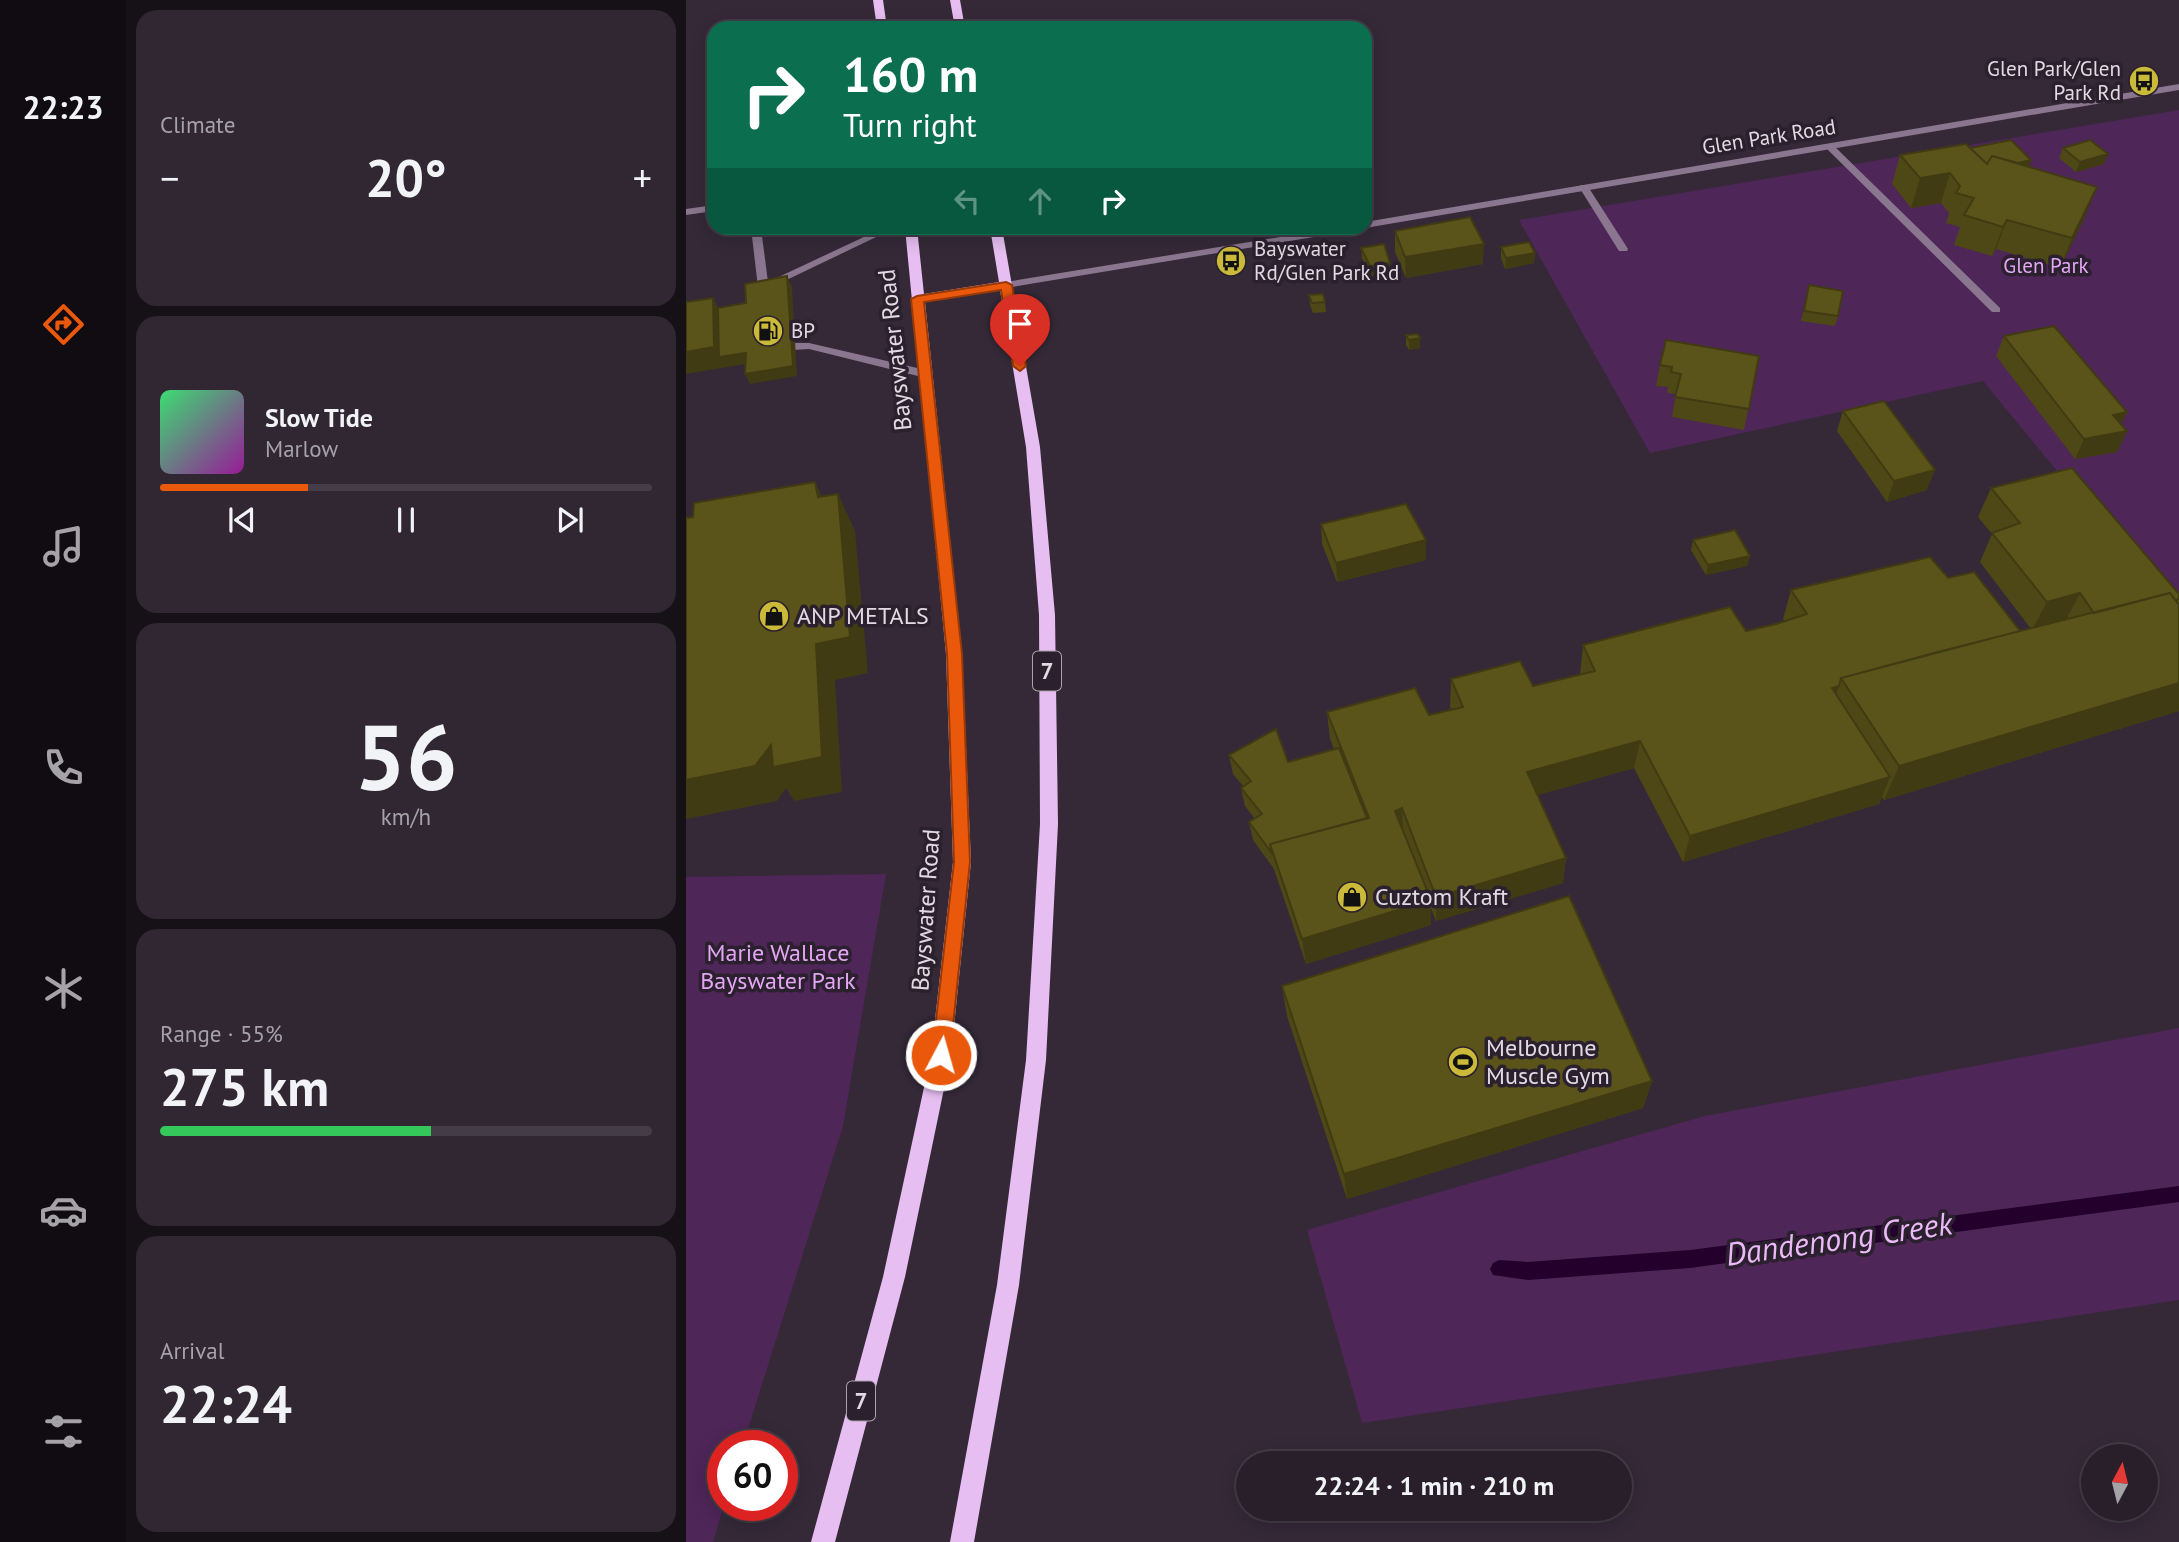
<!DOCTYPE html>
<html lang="en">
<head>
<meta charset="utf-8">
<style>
  :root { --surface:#281f2a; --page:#302732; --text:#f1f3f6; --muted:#a5a2a8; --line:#443d47; --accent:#ea580c }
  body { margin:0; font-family:"PT Sans",sans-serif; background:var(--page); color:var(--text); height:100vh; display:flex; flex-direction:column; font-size:26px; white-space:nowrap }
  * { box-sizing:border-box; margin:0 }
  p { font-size:23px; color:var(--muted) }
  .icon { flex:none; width:38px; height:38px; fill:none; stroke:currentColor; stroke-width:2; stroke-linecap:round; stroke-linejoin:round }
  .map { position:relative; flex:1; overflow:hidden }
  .panel { display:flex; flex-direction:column; gap:10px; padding:10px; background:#161117; width:560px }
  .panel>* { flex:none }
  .banner { position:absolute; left:21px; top:21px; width:665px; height:214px; border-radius:21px; box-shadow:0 4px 18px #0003,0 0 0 2px var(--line); background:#0b6e4f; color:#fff; overflow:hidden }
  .needle { width:46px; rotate:7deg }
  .tools { position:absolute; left:1395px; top:1444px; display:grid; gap:14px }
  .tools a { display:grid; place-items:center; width:77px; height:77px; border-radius:50%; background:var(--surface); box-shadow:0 4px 18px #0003,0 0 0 2px var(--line); font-size:35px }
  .speed { position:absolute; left:21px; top:1430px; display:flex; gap:14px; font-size:35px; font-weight:700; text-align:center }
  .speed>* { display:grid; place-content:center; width:91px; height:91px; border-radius:50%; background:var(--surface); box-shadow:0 4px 18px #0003,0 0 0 2px var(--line); line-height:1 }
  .speed .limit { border:10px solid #d22; background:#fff; color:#111 }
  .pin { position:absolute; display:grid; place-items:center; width:60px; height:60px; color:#fff; margin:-72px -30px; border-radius:50% 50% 50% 0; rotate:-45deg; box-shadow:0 0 7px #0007 }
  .pin .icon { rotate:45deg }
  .me { position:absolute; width:77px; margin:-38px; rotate:6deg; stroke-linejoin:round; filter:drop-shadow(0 0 5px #0008) }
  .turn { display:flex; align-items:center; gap:24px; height:147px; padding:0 21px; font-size:32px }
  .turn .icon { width:91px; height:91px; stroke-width:2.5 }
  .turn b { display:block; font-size:49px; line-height:60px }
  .lanes { display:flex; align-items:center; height:66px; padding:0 21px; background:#0003; justify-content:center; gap:35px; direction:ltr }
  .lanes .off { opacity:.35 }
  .big { font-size:52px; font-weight:600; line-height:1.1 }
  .panel .tile { flex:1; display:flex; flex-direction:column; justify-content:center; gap:10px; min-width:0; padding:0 24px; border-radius:21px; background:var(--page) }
  .panel .dial { align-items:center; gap:0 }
  .dial b { font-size:91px; line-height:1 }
  .song { display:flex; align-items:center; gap:21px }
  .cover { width:84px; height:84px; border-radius:10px; background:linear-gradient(135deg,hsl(140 70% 55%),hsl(300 70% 35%)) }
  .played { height:7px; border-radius:4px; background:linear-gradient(90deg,var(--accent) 30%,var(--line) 30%) }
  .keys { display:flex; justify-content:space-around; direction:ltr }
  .heat { display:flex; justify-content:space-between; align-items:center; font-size:38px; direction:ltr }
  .charge { height:10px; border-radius:5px; background:linear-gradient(90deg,#34c759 55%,var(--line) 0) }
  .trip { position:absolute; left:550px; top:1451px; width:396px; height:70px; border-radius:35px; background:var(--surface); box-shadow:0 4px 18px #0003,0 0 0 2px var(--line); font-weight:600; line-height:70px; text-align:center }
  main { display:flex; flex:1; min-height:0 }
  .tabs { display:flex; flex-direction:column; width:126px; justify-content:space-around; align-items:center; background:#100c11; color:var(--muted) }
  .tabs .icon { width:49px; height:49px }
  .tabs .selected { color:var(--accent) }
  .tabs b { font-size:32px; color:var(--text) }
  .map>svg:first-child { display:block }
</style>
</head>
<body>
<main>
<nav class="tabs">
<b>22:23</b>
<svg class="icon selected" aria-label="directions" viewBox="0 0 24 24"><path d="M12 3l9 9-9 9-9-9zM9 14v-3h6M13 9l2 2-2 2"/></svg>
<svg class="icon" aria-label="music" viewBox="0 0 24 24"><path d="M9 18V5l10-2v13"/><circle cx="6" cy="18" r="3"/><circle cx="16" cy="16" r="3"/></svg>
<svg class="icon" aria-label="phone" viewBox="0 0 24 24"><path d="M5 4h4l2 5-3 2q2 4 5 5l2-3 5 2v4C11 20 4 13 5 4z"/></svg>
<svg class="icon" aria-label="climate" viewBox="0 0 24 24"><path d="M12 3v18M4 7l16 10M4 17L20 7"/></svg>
<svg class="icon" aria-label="car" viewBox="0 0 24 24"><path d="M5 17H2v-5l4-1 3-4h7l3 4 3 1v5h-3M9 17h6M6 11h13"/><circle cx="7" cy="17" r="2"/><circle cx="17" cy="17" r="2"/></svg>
<svg class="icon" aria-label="filters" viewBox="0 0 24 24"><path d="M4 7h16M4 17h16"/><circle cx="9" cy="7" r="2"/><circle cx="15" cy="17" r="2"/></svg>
</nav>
<section class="panel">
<div class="tile"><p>Climate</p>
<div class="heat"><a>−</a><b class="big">20°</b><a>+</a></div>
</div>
<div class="tile">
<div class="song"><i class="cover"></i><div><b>Slow Tide</b><p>Marlow</p></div></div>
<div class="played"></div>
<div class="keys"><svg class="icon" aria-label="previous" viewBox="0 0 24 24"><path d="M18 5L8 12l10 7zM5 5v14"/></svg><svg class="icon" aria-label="pause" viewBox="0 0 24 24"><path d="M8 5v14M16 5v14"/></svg><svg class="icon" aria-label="next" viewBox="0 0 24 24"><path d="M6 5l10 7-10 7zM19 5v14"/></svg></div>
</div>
<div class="tile dial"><b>56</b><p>km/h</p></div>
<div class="tile"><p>Range · 55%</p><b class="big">275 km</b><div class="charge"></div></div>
<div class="tile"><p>Arrival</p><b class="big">22:24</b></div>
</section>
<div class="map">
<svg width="1493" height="1542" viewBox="0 0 1493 1542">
  <rect width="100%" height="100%" fill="#352938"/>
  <path fill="#4e2658" d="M1493,110V619L1297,381L964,453L833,220Z
    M200,874L157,1126L57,1445L37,1446L38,1505L27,1542H0V877Z
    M1493,1028V1300L676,1423L621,1230L1019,1116Z"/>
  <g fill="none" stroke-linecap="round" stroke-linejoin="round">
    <path fill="#24002d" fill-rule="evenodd" d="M1493,1186V1202L1004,1268L842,1280L807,1275L804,1269L807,1263L813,1260L842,1262L1004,1250Z"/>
    <path fill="#8a768f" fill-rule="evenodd" d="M1140,144H1146L1314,308V312H1306L1140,148Z
      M895,185H901L942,249L941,251H933L893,187Z
      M65,228H75L82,282L197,228H209L90,285H82L81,289L77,290L72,287Z
      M123,343L240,370L246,374L240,378L123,349L90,351L84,347L90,343Z"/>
    <path fill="#8a768f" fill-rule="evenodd" d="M1493,84V90L679,228H677H679V222Z
      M28,205V211L0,215V209Z
      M649,228H669L664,231L320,288L315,285L320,282Z"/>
    <path fill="#e6bef1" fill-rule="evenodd" d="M187,0H197L201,28H191Z
      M264,0H274L279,28H269Z
      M219,228H231L238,294L313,282L304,228H316L354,447L369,615L372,824L360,1060L333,1285L288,1542H264L311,1285L340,1060L354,824L353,615L340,447L314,290L239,302L276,654L285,862L265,1055L219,1277L149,1542H125L197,1277L245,1055L267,862L260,654Z"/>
  </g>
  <path fill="#4e4816" d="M1284,148L1343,167L1399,217L1374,268L1310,249L1306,256L1268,245L1274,227L1260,223L1263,213L1255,203L1225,208L1206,184L1214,155Z
    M1377,148L1418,164L1390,172L1373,158Z
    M709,231L797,264L720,278L709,252Z
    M815,247L849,253L848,263L819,269L815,258Z
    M675,248L704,263V273L684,276L676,258Z
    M1123,285L1152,316L1149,326L1115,321Z
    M623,295L639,302L640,312L627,313L624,305Z
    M720,335L734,348L723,350L720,345Z
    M1318,336L1435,425L1441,431L1431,452L1389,459L1310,356Z
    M1073,356L1058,430L986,417L990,394L981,393L982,387L970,386L974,365Z
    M1157,411L1241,490L1201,502L1151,431Z
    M1305,488L1493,594V711L1198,800L1196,797L1193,804L997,862L948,768L851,795L880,858L877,883L750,921L745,908V925L620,964L588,869L567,840L563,822L569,819L559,806L555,788L557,786L547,774L543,755L602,762L648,749L644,739L641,712L743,715L766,710L764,707L765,679L847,686L894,675L897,645L1060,631L1098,621L1097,619L1105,590L1262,578L1334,631L1345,629L1294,562L1306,534L1292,517Z
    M635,524L740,560L651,582L636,544Z
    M1007,540L1064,556L1061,566L1020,575L1005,550Z
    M596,986L966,1081L957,1108L661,1199L601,1016Z"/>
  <path fill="#403b12" d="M1422,154L1418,164L1390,172L1394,162Z
    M1345,160L1342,171L1304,169Z
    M1264,173L1255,203L1225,208L1234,178Z
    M1411,187L1399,217L1374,268L1386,238Z
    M1321,220L1310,249L1306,256L1317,227Z
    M798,244L797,264L720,278L719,257Z
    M849,253L848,263L819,269L820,258Z
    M704,263V273L684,276V266Z
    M101,276L106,287L111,376L64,384L59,374Z
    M27,298L37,318L60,353L65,363L0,374V352Z
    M734,338V348L723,350V340Z
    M1441,412L1431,433L1427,415Z
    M1441,431L1431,452L1389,459L1398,439Z
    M1249,470L1241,490L1201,502L1208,481Z
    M129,482L146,520L132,497Z
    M152,494L169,531L182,673L149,680L156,792L108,801L100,788L91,801L0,819V780L130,644Z
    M740,540V560L651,582L650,563Z
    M1064,556L1061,566L1020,575L1022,565Z
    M1394,593L1379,622L1346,630L1361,602Z
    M1493,683V711L1198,800L1213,766Z
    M1153,686L1143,714L1146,688Z
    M954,741L948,768L838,799L841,772Z
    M1204,777L1193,804L997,862L1004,836Z
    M716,808L717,834L709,811Z
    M880,858L877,883L750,921V897Z
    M745,900V925L620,964L616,939Z
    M966,1081L957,1108L661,1199L658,1174Z"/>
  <path fill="#5b541a" stroke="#403b12" stroke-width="2" d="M1325,140L1345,160L1332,163L1306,156L1301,164L1284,148Z
    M1404,140L1422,154L1394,162L1377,148Z
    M1280,144L1301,164L1306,156L1411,187L1386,238L1321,220L1317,227L1278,215L1288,198L1270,193L1274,186L1264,173L1234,178L1214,155Z
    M784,217L798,244L719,257L709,231Z
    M843,242L849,253L820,258L815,247Z
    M698,244L704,263L684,266L675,248Z
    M101,276L107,366L59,374L60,353L33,357L32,308L60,303L59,284Z
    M1123,285L1157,291L1152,316L1118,311Z
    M637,294L639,302L626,303L623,295Z
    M27,298L28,347L0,352V302Z
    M1368,326L1441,412L1427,415L1441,431L1398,439L1318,336Z
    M732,334L734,338L723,340L720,335Z
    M980,340L1073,356L1063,409L989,397L995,374L985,372L986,367L974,365Z
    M1198,401L1249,470L1208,481L1157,411Z
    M1386,468L1493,594V599L1489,600L1484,593L1408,613L1394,593L1361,602L1306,533L1334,523L1305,488Z
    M129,482L132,497L152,494L164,637L130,644L136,757L87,767L85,745L69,766L0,780V518L7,517L8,503Z
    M720,504L740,540L650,563L635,524Z
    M1049,530L1064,556L1022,565L1007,540Z
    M1244,557L1262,578L1288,572L1334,631L1155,678L1153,686L1146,688L1204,777L1004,836L954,741L841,772L880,858L750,897L716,808L709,811L745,900L616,939L584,844L683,818L641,712L729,688L743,715L777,707L765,679L834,661L847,686L909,671L897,645L1044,607L1060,631L1090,624L1121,614L1105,590Z
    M1484,593L1493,605V683L1213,766L1155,678L1248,653Z
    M590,729L602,762L653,748L681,818L584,844L585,852L563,822L576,814L555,788L565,781L543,755Z
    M883,896L966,1081L658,1174L596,986Z"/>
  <path fill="#ea580c" stroke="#983908" stroke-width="2" d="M320,282L326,285L340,366L334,371L327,366L315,290L238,302L276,654L284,862L264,1055L262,1061L255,1064L249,1061L246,1055L268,862L261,654L225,299L231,296Z"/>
  <defs>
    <g id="bus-disc" transform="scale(1.575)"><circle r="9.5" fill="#cbba39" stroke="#2b202e"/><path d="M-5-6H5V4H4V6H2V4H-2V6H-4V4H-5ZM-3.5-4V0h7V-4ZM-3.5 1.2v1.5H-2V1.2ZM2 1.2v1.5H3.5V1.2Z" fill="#111"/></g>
    <g id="fuel-disc" transform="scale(1.575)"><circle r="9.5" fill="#cbba39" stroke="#2b202e"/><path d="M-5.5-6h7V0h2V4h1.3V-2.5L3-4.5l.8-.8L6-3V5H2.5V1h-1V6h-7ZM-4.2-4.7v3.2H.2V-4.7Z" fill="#111"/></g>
    <g id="shop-disc" transform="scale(1.575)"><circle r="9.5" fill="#cbba39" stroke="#2b202e"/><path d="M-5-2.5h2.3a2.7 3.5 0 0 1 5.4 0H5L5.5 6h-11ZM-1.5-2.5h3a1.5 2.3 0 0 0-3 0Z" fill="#111"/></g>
    <g id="stadium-disc" transform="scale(1.575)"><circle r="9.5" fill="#cbba39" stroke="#2b202e"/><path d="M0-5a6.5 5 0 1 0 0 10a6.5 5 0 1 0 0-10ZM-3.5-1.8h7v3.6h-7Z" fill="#111"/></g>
  </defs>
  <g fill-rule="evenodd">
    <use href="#bus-disc" x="1458" y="81"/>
    <use href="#bus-disc" x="545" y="261"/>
    <use href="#fuel-disc" x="82" y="331"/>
    <use href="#shop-disc" x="88" y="616"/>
    <use href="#shop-disc" x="666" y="897"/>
    <use href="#stadium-disc" x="777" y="1062"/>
  </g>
  <g text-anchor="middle" stroke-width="7" stroke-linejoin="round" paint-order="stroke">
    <g font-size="21" fill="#e1d9e3" stroke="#2b202e" text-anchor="start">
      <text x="1435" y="76" text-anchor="end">Glen Park/Glen<tspan x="1435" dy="24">Park Rd</tspan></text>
      <text x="568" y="256">Bayswater<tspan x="568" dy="24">Rd/Glen Park Rd</tspan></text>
      <text x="105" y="338">BP</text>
    </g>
    <g font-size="21" fill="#e1d9e3" stroke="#2b202e">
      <text transform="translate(1083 137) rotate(-9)" y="7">Glen Park Road</text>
    </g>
    <g font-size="21" fill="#e4a6f4" stroke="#2b202e">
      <text x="1360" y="273">Glen Park</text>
    </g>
    <g fill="#2b202e" stroke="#aaa2ad" stroke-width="2">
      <rect x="347" y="651.5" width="28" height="39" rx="5"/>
      <rect x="161" y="1381.5" width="28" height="39" rx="5"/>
    </g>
    <g font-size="23" font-weight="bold" fill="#e1d9e3">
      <text x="361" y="679">7</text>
      <text x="175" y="1409">7</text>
    </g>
    <g font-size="24" fill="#e1d9e3" stroke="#2b202e">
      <text transform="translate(209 350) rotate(-96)" y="8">Bayswater Road</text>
      <text transform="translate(240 910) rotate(-86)" y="8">Bayswater Road</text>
    </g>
    <g font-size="24" fill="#e1d9e3" stroke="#2b202e" text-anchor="start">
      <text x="111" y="624">ANP METALS</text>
      <text x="689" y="905">Cuztom Kraft</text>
      <text x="800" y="1056">Melbourne<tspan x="800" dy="28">Muscle Gym</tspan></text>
    </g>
    <g font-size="24" fill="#e4a6f4" stroke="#2b202e">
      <text x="92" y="961">Marie Wallace<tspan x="92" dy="28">Bayswater Park</tspan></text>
    </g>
    <g font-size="32" font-style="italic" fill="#ebb9f8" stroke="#2b202e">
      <text transform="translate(1153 1239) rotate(-8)" y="11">Dandenong Creek</text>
    </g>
  </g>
</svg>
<div class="tools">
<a><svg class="needle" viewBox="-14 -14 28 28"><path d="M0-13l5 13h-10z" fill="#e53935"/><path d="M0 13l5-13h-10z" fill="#a5a2a8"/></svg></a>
</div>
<div class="speed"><div class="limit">60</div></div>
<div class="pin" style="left:334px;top:366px;background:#d93025"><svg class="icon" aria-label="arrive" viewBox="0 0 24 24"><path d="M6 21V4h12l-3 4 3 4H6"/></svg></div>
<svg class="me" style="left:255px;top:1055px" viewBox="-20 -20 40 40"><circle r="17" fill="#ea580c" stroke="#fff" stroke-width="3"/><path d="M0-11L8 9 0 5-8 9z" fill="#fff"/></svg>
<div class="trip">22:24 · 1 min · 210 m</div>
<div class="banner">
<div class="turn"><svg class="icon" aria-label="right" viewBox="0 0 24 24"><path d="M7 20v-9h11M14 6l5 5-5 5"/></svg><div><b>160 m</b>Turn right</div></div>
<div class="lanes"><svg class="icon off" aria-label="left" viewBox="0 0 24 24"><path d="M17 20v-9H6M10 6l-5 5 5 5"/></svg><svg class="icon off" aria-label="ahead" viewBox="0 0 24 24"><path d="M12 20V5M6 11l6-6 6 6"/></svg><svg class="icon" aria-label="right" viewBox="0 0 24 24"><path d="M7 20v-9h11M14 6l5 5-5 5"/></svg></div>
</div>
</div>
</main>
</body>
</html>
